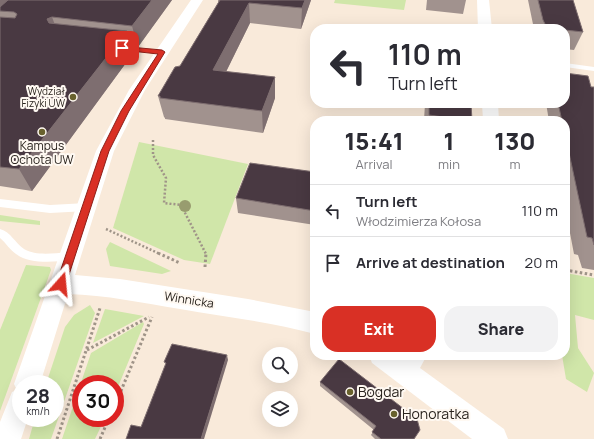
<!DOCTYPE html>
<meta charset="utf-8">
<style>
:root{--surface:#fff;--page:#f2f2f3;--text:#2b2b33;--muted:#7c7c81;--line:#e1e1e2;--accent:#d93025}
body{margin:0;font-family:Manrope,sans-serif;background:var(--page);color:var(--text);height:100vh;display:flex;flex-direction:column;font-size:15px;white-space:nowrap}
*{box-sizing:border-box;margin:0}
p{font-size:13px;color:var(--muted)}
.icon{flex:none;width:22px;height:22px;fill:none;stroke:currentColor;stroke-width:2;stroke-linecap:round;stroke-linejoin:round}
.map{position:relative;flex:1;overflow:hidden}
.sheet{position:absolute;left:310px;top:116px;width:260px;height:244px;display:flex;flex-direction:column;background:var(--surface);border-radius:16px;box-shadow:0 4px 16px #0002}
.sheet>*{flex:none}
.top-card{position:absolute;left:310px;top:24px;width:260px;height:84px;border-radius:16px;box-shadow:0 4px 16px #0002;background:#fff;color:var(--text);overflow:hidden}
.controls{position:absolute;left:262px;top:347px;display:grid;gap:8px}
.controls a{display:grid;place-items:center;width:36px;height:36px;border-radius:50%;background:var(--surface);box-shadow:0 4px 16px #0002;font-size:20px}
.speed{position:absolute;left:12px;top:375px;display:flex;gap:8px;font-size:20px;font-weight:700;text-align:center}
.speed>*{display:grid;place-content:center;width:52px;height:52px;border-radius:50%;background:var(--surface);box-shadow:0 4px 16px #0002;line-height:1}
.speed small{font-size:10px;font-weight:400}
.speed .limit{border:6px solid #d22;background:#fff;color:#111}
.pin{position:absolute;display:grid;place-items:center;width:34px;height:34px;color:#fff;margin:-17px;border-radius:8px;box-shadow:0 2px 6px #0006}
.me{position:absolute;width:44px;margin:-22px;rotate:18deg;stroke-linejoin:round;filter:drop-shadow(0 0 3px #0008)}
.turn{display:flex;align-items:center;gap:14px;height:84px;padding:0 12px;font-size:18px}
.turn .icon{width:52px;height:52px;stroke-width:2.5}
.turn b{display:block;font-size:28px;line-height:34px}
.eta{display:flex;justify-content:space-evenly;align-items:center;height:68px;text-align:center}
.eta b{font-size:24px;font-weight:800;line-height:28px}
.primary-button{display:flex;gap:8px;margin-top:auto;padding:8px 12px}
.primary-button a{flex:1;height:46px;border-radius:16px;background:var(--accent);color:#fff;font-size:16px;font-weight:800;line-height:46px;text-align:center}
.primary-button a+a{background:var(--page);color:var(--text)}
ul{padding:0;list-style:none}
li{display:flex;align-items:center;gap:12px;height:52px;padding:0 12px;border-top:1px solid var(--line)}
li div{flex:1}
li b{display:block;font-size:15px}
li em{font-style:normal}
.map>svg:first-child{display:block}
</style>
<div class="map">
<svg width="594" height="439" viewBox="0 0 594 439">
<rect width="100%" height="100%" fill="#f9eada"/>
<g fill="#d0e6a9">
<polygon points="335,0 406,0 404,10 334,3"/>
<polygon points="139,142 248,164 210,264 184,260 113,228"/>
<polygon points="0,215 40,221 40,225 0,221"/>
<polygon points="110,242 171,271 162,274 110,266 106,249"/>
<polygon points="26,265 50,267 51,270 0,411 0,330"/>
<polygon points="565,273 594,278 594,320 575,315 578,348 594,373 587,392 566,379 562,355 565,355"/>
<polygon points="90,305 95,313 51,439 29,439 35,418 55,418 55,384 46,384 65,327 74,315"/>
<polygon points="105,309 144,316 93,343"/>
<polygon points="143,322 144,324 115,394 115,384 81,384 81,418 105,418 95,439 62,439 91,353"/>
</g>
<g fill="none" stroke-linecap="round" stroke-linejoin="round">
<g stroke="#9f9488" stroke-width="2.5" stroke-dasharray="2 2" stroke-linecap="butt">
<polyline points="153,140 153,155 166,178 164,203 181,205 206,254"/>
<polyline points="106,229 160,254"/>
</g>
<g stroke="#9f9488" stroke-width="3" stroke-dasharray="2.5 2.5" stroke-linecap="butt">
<polyline points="158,253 180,263"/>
<polyline points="205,267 206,253"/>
<polyline points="565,270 594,275"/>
<polyline points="87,350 149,317"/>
<polyline points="115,405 152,317"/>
<polyline points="57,439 100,308"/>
<polyline points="100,439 109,418"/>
</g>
<g fill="#fff" fill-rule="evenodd">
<polygon points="119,46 162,50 166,52 162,54 122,50 118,48"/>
<polygon points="565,63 594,67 594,71 565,67"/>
<polygon points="0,199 50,205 87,203 90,204 92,207 90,210 87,211 50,213 0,207"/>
<path d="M0,229C11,232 15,243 24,249C37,257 57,252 71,253L75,254L76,257L75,260L71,261C53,261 31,265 16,254C10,250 6,243 0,238Z"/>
</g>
<g fill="#fff" fill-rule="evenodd">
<path d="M191,0H203L145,90L114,151L75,275L120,279L248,299L315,312V334C271,322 225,317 180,309C143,303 106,295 68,294L40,384H21V418H28L21,439H0V422L12,392L17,390L14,384L96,151L129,90Z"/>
<polygon points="477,0 489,0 492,29 478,29"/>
<polygon points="482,103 498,103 499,121 483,121"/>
<polygon points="369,355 427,355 420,368 504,429 508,439 472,439 372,363"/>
</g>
</g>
<circle fill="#989c6f" cx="185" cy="206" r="6"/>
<g fill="#a1928e">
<polygon points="0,0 172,0 138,47 132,46 134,52 32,191 0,186"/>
<polygon points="218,0 311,0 301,29 250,23 226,72 275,77 275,98 263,133 165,119 165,118 164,117 158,96 180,66 218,3"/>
<polygon points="427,0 466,0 463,14 426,10"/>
<polygon points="528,0 573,0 583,32 574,50 565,49 565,29 534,29"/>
<polygon points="591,87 594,87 594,270 582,268 578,255 574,254 565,207 565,121 549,121 546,103 565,103"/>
<polygon points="425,103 471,103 472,121 424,121"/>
<polygon points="315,172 315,225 238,213 236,198"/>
<polygon points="320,382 414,439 375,439 371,435 374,430 320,386"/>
</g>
<g fill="#7e6e70">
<polygon points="0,0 29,0 14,13 14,12 0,11"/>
<polygon points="152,0 172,0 138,47 132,26"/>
<polygon points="305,0 311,0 301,29 302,8"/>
<polygon points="249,3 250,23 216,92 213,70"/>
<polygon points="52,17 60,38 56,40 47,19"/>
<polygon points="127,31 134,52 32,191 19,169"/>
<polygon points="275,77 275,98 263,133 262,111"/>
<polygon points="227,355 228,360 204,439 201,439"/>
</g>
<g fill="#493942" stroke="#7e6e70">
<polygon points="8,0 152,0 132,26 52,17 47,19 49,23 127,31 19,169 0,167 0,17 15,18 17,14 14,12 0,11 0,7"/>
<polygon points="220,0 305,0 302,8 249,3 213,70 275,77 262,111 160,98 160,96 158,96 175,67 180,66"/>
<polygon points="538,0 573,0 583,32 565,30 565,29 547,28 543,20"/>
<polygon points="565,73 588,76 591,87 594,87 594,245 592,238 587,237 565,134 565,121 562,121 558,103 565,103"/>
<polygon points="429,103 471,103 472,121 429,115"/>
<polygon points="250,163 315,172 315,211 236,198"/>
<polygon points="172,344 227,355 201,439 126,439 131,425 141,427 166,363 164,362"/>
<polygon points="339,359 417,419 420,430 414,439 381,439 372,432 376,426 320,382"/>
</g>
<polygon fill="#d93025" stroke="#8d1f18" points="119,46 162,50 165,52 129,111 109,151 66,284 65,287 61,288 58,287 56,284 101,151 121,111 158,54 122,50 118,48"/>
<g fill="#68612d" stroke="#fff9f2" stroke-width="1.5">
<circle cx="73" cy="97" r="4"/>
<circle cx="42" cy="132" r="4"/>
<circle cx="350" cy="392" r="4"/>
<circle cx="394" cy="414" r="4"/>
</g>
<g text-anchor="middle" stroke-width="4" stroke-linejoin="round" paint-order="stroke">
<g font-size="10" fill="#29231d" stroke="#fff9f2" text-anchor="end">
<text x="65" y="95">Wydział<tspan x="65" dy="12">Fizyki UW</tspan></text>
</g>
<g font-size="12" fill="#29231d" stroke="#fff9f2">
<text x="42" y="150">Kampus<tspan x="42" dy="14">Ochota UW</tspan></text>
</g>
<g font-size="12" fill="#29231d" stroke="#fff9f2">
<text transform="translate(189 300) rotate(9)" y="4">Winnicka</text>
</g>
<g font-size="14" fill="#29231d" stroke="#fff9f2" text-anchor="start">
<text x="358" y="397">Bogdar</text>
<text x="402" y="419">Honoratka</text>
</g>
</g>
</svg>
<div class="controls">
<a><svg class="icon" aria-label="search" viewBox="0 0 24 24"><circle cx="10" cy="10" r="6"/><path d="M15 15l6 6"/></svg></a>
<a><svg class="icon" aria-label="layers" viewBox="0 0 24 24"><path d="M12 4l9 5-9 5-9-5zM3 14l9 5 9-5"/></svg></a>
</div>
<div class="speed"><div>28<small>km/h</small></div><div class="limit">30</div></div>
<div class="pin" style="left:122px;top:48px;background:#d93025"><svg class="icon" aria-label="arrive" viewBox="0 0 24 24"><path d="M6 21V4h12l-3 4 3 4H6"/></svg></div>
<svg class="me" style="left:61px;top:284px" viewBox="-20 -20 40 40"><path d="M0-17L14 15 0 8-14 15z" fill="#d93025" stroke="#fff" stroke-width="4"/></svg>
<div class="top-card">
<div class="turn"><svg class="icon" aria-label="left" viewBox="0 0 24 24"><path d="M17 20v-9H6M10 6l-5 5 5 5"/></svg><div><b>110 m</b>Turn left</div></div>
</div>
<section class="sheet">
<div class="eta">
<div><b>15:41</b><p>Arrival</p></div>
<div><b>1</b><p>min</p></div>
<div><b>130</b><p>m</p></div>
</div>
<ul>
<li><svg class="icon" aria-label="left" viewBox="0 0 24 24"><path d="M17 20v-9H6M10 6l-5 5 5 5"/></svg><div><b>Turn left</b><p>Włodzimierza Kołosa</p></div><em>110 m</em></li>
<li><svg class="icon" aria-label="arrive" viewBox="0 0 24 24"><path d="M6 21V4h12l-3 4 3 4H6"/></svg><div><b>Arrive at destination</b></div><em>20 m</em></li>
</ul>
<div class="primary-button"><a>Exit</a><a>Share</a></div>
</section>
</div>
